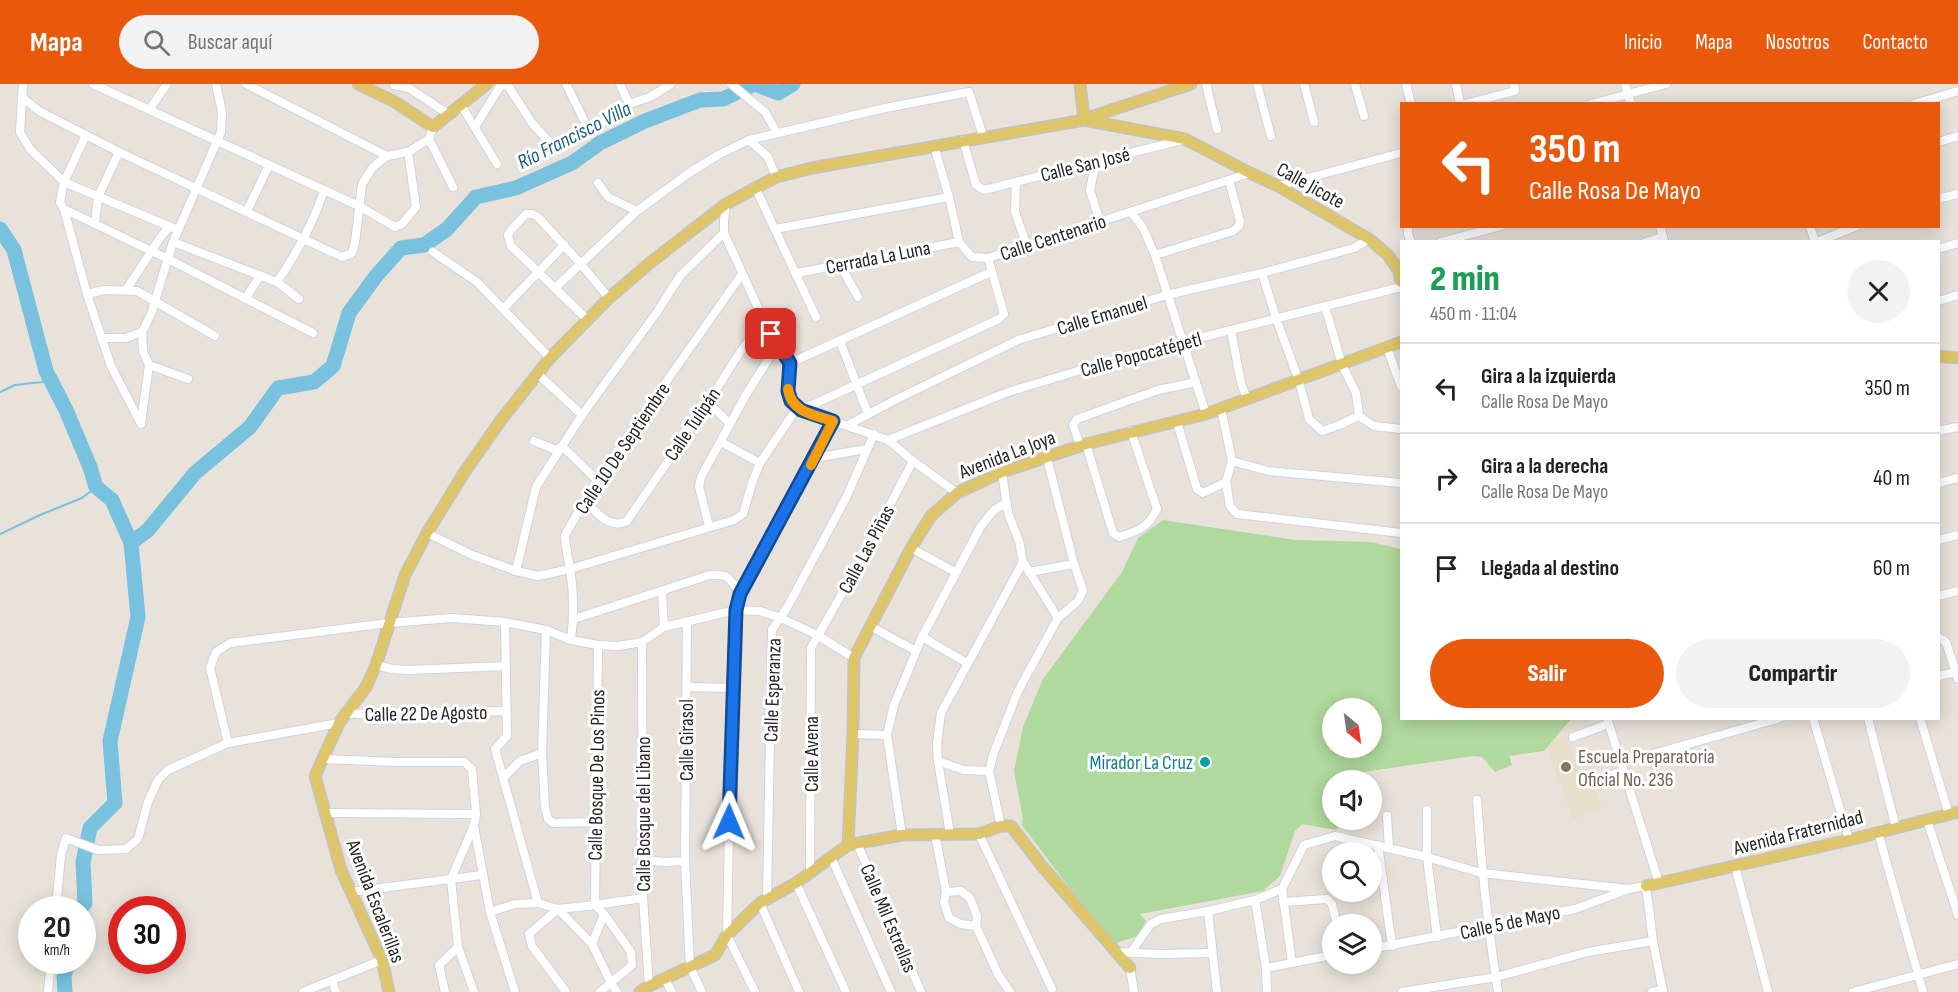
<!DOCTYPE html>
<html lang="es">
<meta charset="utf-8">
<style>
:root{--surface:#fff;--page:#f2f2f2;--text:#222;--muted:#767676;--line:#e0e0e0;--accent:#ea580c}
body{margin:0;font-family:"Sofia Sans Condensed",sans-serif;background:var(--page);color:var(--text);height:100vh;display:flex;flex-direction:column;font-size:22px;white-space:nowrap}
*{box-sizing:border-box;margin:0}
p{font-size:20px;color:var(--muted)}
.icon{flex:none;width:33px;height:33px;fill:none;stroke:currentColor;stroke-width:2;stroke-linecap:round;stroke-linejoin:round}
.map{position:relative;flex:1;overflow:hidden}
.panel{position:absolute;left:1400px;top:156px;width:540px;height:480px;display:flex;flex-direction:column;background:var(--surface);border-radius:0px;box-shadow:0 3px 15px #0003}
.panel>*{flex:none}
.hud{position:absolute;left:1400px;top:18px;width:540px;height:126px;border-radius:0px;box-shadow:0 3px 15px #0003;background:#ea580c;color:#fff;overflow:hidden}
.needle{width:39px;rotate:151deg}
.tools{position:absolute;left:1322px;top:614px;display:grid;gap:12px}
.tools a{display:grid;place-items:center;width:60px;height:60px;border-radius:50%;background:var(--surface);box-shadow:0 3px 15px #0003;font-size:30px}
.speed{position:absolute;left:18px;top:812px;display:flex;gap:12px;font-size:30px;font-weight:700;text-align:center}
.speed>*{display:grid;place-content:center;width:78px;height:78px;border-radius:50%;background:var(--surface);box-shadow:0 3px 15px #0003;line-height:1}
.speed small{font-size:15px;font-weight:400}
.speed .limit{border:9px solid #d22;background:#fff;color:#111}
.pin{position:absolute;display:grid;place-items:center;width:51px;height:51px;color:#fff;margin:-26px;border-radius:12px;box-shadow:0 3px 9px #0006}
.me{position:absolute;width:66px;margin:-33px;rotate:1deg;stroke-linejoin:round;filter:drop-shadow(0 0 4px #0008)}
.turn{display:flex;align-items:center;gap:21px;height:126px;padding:0 30px;font-size:27px}
.turn .icon{width:78px;height:78px;stroke-width:2.5}
.turn b{display:block;font-size:42px;line-height:51px}
.round{display:grid;place-items:center;flex:none;width:63px;height:63px;border-radius:32px;background:var(--page)}
.overview{display:flex;align-items:center;justify-content:space-between;height:102px;padding:0 30px}
h1{font-size:36px;font-weight:800;line-height:45px;color:#1e9e55}
.button{display:flex;gap:12px;margin-top:auto;padding:12px 30px}
.button a{flex:1;height:69px;border-radius:36px;background:var(--accent);color:#fff;font-size:24px;font-weight:800;line-height:69px;text-align:center}
.button a+a{background:var(--page);color:var(--text)}
ul{padding:0;list-style:none}
li{display:flex;align-items:center;gap:18px;height:90px;padding:0 30px;border-top:2px solid var(--line)}
li div{flex:1}
li b{display:block;font-size:22px}
li em{font-style:normal}
header{display:flex;align-items:center;gap:36px;box-sizing:border-box;height:84px;padding:0 30px;background:var(--accent);color:#fff}
header strong{font-size:28px}
nav{display:flex;gap:33px;margin-inline-start:auto;font-size:21px}
.search{width:420px;height:54px;background:var(--page);display:flex;align-items:center;gap:15px;box-sizing:border-box;padding:0 21px;border-radius:33px;color:var(--muted);font-size:22px}
.map>svg:first-child{display:block}
</style>
<header>
<strong>Mapa</strong>
<div class="search"><svg class="icon" aria-label="search" viewBox="0 0 24 24"><circle cx="10" cy="10" r="6"/><path d="M15 15l6 6"/></svg>Buscar aquí</div>
<nav><a>Inicio</a><a>Mapa</a><a>Nosotros</a><a>Contacto</a></nav>
</header>
<div class="map">
<svg width="1958" height="908" viewBox="0 0 1958 908">
<rect width="100%" height="100%" fill="#e8e2da"/>
<polygon fill="#e8dfcb" points="1567,652 1585,705 1594,702 1602,724 1573,735 1547,664 1552,657"/>
<path fill="#b0d99d" fill-rule="evenodd" d="M1163,436L1295,456L1371,458L1401,465V634L1571,635L1544,667L1509,672L1512,681L1495,688L1482,673L1473,672L1363,688L1348,696H1332V735H1346L1336,746L1302,740L1295,747L1280,792L1263,807L1140,830L1146,837L1138,852L1112,860L1022,741L1023,735L1014,687L1023,643L1043,595L1122,488L1138,454ZM1332,624H1371V663H1332Z"/>
<g fill="none" stroke-linecap="round" stroke-linejoin="round">
<g stroke="#78c2df" stroke-width="2">
<polyline points="0,308 15,301 51,297"/>
<polyline points="0,450 40,431 82,414 96,403"/>
</g>
<g stroke="#78c2df" stroke-width="15">
<polyline points="0,145 14,166 46,287 66,326 90,383 96,403 112,416 131,459 138,533 110,657 115,719 90,744 83,778 85,819 80,825"/>
<polyline points="131,459 148,446 195,389 250,343 278,304 314,298 333,282 349,229 376,192 401,164 424,161 447,145 476,113 516,104 572,79 600,59 645,37 700,16 723,15 755,0 778,9 793,0"/>
<polyline points="65,908 64,892 69,876"/>
</g>
<defs>
<g id="minor">
<polyline points="23,0 20,48 30,65 64,98 60,118 64,125 87,210 111,282 141,340"/>
<polyline points="93,0 359,122 395,143 402,140 416,123 408,68"/>
<polyline points="246,0 387,72"/>
<polyline points="500,0 508,2 532,39 552,61 558,62 588,44 611,35 629,20 650,13 671,0"/>
<polyline points="566,0 588,44"/>
<polyline points="620,0 629,20"/>
<polyline points="731,0 765,28 777,49"/>
<polyline points="1206,0 1217,45"/>
<polyline points="1257,0 1271,52"/>
<polyline points="1304,0 1314,38"/>
<polyline points="1355,0 1364,32"/>
<polyline points="1406,0 1411,20"/>
<polyline points="1456,0 1460,20"/>
<polyline points="1625,0 1631,20"/>
<polyline points="394,1 409,4 448,30"/>
<polyline points="22,13 39,27 119,68 342,173 352,169 355,159 362,100 373,83 387,72 408,68 429,55 433,43"/>
<polyline points="1465,20 1515,7 1514,0"/>
<polyline points="1591,20 1666,0"/>
<polyline points="1914,20 1958,7"/>
<polyline points="461,21 497,80"/>
<polyline points="149,26 167,0"/>
<polyline points="475,43 501,1"/>
<polyline points="86,51 64,98 178,146"/>
<polyline points="429,55 453,103"/>
<polyline points="749,56 768,73 776,93"/>
<polyline points="963,56 976,101 984,106 1182,56"/>
<polyline points="1938,58 1958,52"/>
<polyline points="934,62 949,113 959,158 972,173 988,174"/>
<polyline points="1096,77 1090,106 1100,138"/>
<polyline points="1016,98 1015,128 1027,162"/>
<polyline points="598,99 608,113 637,127"/>
<polyline points="1278,102 1401,69"/>
<polyline points="755,103 816,233"/>
<polyline points="1938,115 1958,110"/>
<polyline points="726,120 724,136 724,149 765,239 790,279 788,307 791,317 801,326 888,356 913,377 957,409"/>
<polyline points="64,125 168,175 313,249"/>
<polyline points="247,127 269,81"/>
<polyline points="1131,128 1143,144 1155,171 1206,330"/>
<polyline points="95,140 98,113 119,68"/>
<polyline points="1408,142 1408,150 1411,158"/>
<polyline points="1660,142 1664,157"/>
<polyline points="1810,142 1815,158"/>
<polyline points="775,145 949,113"/>
<polyline points="173,158 277,198 299,215"/>
<polyline points="1441,158 1501,142"/>
<polyline points="1646,158 1663,153"/>
<polyline points="1817,158 1857,142"/>
<polyline points="1938,165 1958,159"/>
<polyline points="433,168 477,198 550,274"/>
<polyline points="1155,171 1233,147 1239,142 1240,137 1229,96"/>
<polyline points="840,181 858,213"/>
<polyline points="797,189 959,158"/>
<polyline points="1262,189 1276,234 1299,297 1309,335 1322,347 1337,342 1359,332"/>
<path d="M277,198C297,169 313,139 324,107"/>
<polyline points="555,204 637,127 689,89 718,71 749,56 885,24 969,8 983,52"/>
<polyline points="126,206 160,154 169,143"/>
<polyline points="87,210 104,206 137,207 215,252"/>
<polyline points="245,215 260,192"/>
<polyline points="1938,217 1958,211"/>
<polyline points="1325,222 1342,281 1356,309 1359,332"/>
<polyline points="503,225 564,161"/>
<polyline points="588,236 511,162 508,151 511,146 526,130 532,130 538,133 580,179 609,214"/>
<polyline points="1231,246 1241,299 1247,315"/>
<polyline points="101,254 126,254 142,248"/>
<polyline points="840,257 868,330"/>
<polyline points="1387,264 1401,302"/>
<polyline points="790,279 991,188"/>
<polyline points="149,281 188,295"/>
<polyline points="538,290 582,331"/>
<polyline points="708,318 730,340"/>
<polyline points="1221,324 1232,377 1226,398 1230,422 1237,430 1401,449"/>
<polyline points="801,326 999,235 1004,230 988,174 1250,89"/>
<polyline points="1359,332 1374,342 1401,345"/>
<polyline points="1177,338 1197,405 1203,409 1226,398"/>
<polyline points="141,339 149,281 143,267 142,248 151,230 173,158 221,48 222,28 216,0"/>
<polyline points="848,341 897,315 1018,256 1167,211 1262,189 1354,164 1369,155"/>
<polyline points="1938,347 1958,343"/>
<polyline points="888,356 1008,308 1124,273 1401,203"/>
<polyline points="534,357 556,366 562,362 597,396"/>
<polyline points="721,358 760,379"/>
<path d="M1086,360L1113,449L1119,453C1138,447 1148,444 1157,425L1131,347"/>
<polyline points="1080,361 1073,341 1077,335 1158,306 1196,298"/>
<polyline points="815,374 866,365"/>
<polyline points="1232,377 1268,387 1401,399"/>
<polyline points="1938,399 1958,394"/>
<path d="M585,416C595,428 610,446 627,437C654,397 682,358 708,318C726,292 741,261 765,239"/>
<polyline points="709,442 699,403 701,393 747,309 778,260"/>
<polyline points="427,449 472,471 516,487 538,492 570,485 734,436 743,430 752,399 760,379 797,324"/>
<polyline points="1938,456 1958,451"/>
<polyline points="911,464 955,488"/>
<polyline points="1023,478 1058,534"/>
<polyline points="516,487 536,403 582,331 657,228 680,192 724,149"/>
<polyline points="1029,488 1074,480"/>
<polyline points="662,508 664,543"/>
<polyline points="1938,512 1958,507"/>
<path d="M574,535L710,491C729,489 730,495 740,510"/>
<polyline points="687,537 685,777 690,883 702,908"/>
<polyline points="505,538 507,652 495,665 538,819 558,825 595,821 598,561"/>
<polyline points="870,542 916,567"/>
<polyline points="546,546 542,669 545,723 548,735 553,739 596,738"/>
<polyline points="922,553 967,579"/>
<polyline points="1938,553 1946,558 1958,595"/>
<path d="M571,556C574,533 574,508 570,484C568,473 565,462 565,451L597,396L742,190"/>
<polyline points="642,558 643,814 649,902"/>
<polyline points="376,581 392,585 408,586 506,582"/>
<polyline points="1938,592 1956,588"/>
<polyline points="687,603 733,604"/>
<polyline points="346,630 506,627"/>
<polyline points="1607,634 1659,799"/>
<polyline points="1813,634 1849,756"/>
<polyline points="1868,634 1896,744"/>
<polyline points="1920,634 1949,731"/>
<polyline points="853,650 887,651"/>
<polyline points="1573,653 1608,640"/>
<polyline points="228,659 210,584 216,568 230,559 388,539 452,534 505,538 546,546 571,556 598,561 618,562 642,558 664,543 736,526 760,527 781,534 817,551 854,574"/>
<polyline points="323,675 397,678 464,678 472,685 476,730 474,741 451,795 350,808"/>
<polyline points="938,677 963,686 989,687"/>
<polyline points="1621,679 1780,634"/>
<polyline points="504,693 520,677 542,669"/>
<polyline points="1587,699 1623,687"/>
<path d="M1477,716C1481,781 1488,844 1498,908"/>
<polyline points="1427,726 1427,773 1437,853"/>
<polyline points="325,729 476,730"/>
<polyline points="1387,732 1389,764"/>
<polyline points="1927,736 1958,831"/>
<polyline points="474,742 490,828 515,820 538,819"/>
<polyline points="1001,742 989,687 993,671 1018,607 1058,534 1078,517 1083,506 1074,480 1047,374"/>
<polyline points="1878,748 1923,908"/>
<polyline points="935,750 946,808 961,807 970,814 977,832 976,842 998,890 1010,908"/>
<polyline points="950,750 938,677 937,660 941,629 1023,478 1019,457 1008,429 1002,388"/>
<polyline points="979,750 1052,905"/>
<polyline points="902,751 887,651 894,621 922,553 981,442 994,426 1006,419"/>
<polyline points="857,759 921,908"/>
<polyline points="1378,761 1392,862"/>
<polyline points="831,773 891,908"/>
<polyline points="643,776 665,778 685,777"/>
<polyline points="1735,782 1768,908"/>
<polyline points="810,790 811,564 861,476 913,377"/>
<polyline points="796,799 846,908"/>
<polyline points="1282,805 1292,879"/>
<polyline points="946,808 944,818 949,834 961,840 976,842"/>
<polyline points="767,815 772,546 788,522 846,414 874,350"/>
<polyline points="1255,816 1266,884 1267,908"/>
<polyline points="1283,818 1327,815 1332,820 1337,840"/>
<polyline points="760,819 799,908"/>
<polyline points="56,825 61,771 66,754 98,766 126,765 138,755 148,718 158,696 168,686 228,659 339,639"/>
<polyline points="1208,827 1217,908"/>
<polyline points="490,828 515,908"/>
<polyline points="604,830 592,860 611,899 617,908"/>
<polyline points="1371,865 1575,825 1629,805 1646,802 1653,857 1663,908"/>
<polyline points="1115,868 1160,870 1212,869"/>
<polyline points="1131,868 1151,840 1161,835 1208,827 1255,816 1282,805 1304,761 1335,752 1427,773 1481,789 1629,805"/>
<polyline points="1130,884 1134,908"/>
<polyline points="1266,884 1332,871"/>
<polyline points="664,894 672,908"/>
<polyline points="332,897 336,908"/>
<polyline points="48,908 51,876"/>
<polyline points="303,908 382,876"/>
<polyline points="445,908 439,881 458,863"/>
<polyline points="474,908 458,863 451,795 482,791"/>
<polyline points="566,908 532,862 529,850 558,825 592,860"/>
<polyline points="600,908 632,881 631,868 604,830 595,821 643,814"/>
<polyline points="755,908 727,851 730,692 736,526 740,510 833,337"/>
<polyline points="1402,908 1496,893 1588,868 1653,857"/>
<polyline points="1652,908 1663,906"/>
<polyline points="1853,908 1958,880"/>
</g>
<g id="major">
<polyline points="358,0 395,18 433,43 487,0"/>
<polyline points="1080,0 1084,36"/>
<polyline points="1084,35 1191,0"/>
<polyline points="1938,272 1958,274"/>
<polyline points="848,761 853,650 854,574 911,464 931,432 957,409 1002,388 1086,360 1206,330 1401,258"/>
<polyline points="1646,802 1849,756 1958,728"/>
<polyline points="389,908 382,876 341,786 315,692 339,639 366,603 376,581 405,491 427,449 464,389 501,336 550,274 609,214 651,178 726,120 776,93 812,84 1084,36 1185,55 1250,89 1278,102 1369,155 1388,171 1399,187 1401,198"/>
<polyline points="640,908 649,902 715,871 727,851 760,819 796,799 848,761 902,751 979,750 1001,742 1011,742 1042,782 1130,884"/>
</g>
</defs>
<use href="#minor" stroke="#d0d2df" stroke-width="10"/>
<use href="#major" stroke="#c3c3c3" stroke-width="13"/>
<use href="#minor" stroke="#fff" stroke-width="8"/>
<use href="#major" stroke="#dfc569" stroke-width="10"/>
</g>
<g fill="none" stroke-linecap="round" stroke-linejoin="round">
<defs>
<polyline id="route" points="729,738 736,526 740,510 833,337 801,326 791,317 788,307 790,279 771,250"/>
</defs>
<use href="#route" stroke="#114b97" stroke-width="15"/>
<use href="#route" stroke="#1a73e8" stroke-width="10"/>
<path stroke="#f59e0b" stroke-width="10" d="M788,305C791,328 814,331 833,337L811,381"/>
</g>
<circle fill="#0f9aa8" stroke="#fff" stroke-width="2" cx="1205" cy="678" r="6"/>
<circle fill="#8d6e63" stroke="#fff" stroke-width="2" cx="1566" cy="683" r="6"/>
<g text-anchor="middle" stroke-width="6" stroke-linejoin="round" paint-order="stroke">
<g font-size="20" fill="#272727" stroke="#fff">
<text transform="translate(1085 80) rotate(-14)" y="7">Calle San José</text>
<text transform="translate(1311 101) rotate(29)" y="7">Calle Jicote</text>
<text transform="translate(1053 153) rotate(-18)" y="7">Calle Centenario</text>
<text transform="translate(878 173) rotate(-11)" y="7">Cerrada La Luna</text>
<text transform="translate(1102 231) rotate(-17)" y="7">Calle Emanuel</text>
<text transform="translate(1141 270) rotate(-15)" y="7">Calle Popocatépetl</text>
<text transform="translate(692 340) rotate(-56)" y="7">Calle Tulipán</text>
<text transform="translate(622 364) rotate(-56)" y="7">Calle 10 De Septiembre</text>
<text transform="translate(1007 370) rotate(-21)" y="7">Avenida La Joya</text>
<text transform="translate(866 465) rotate(-62)" y="7">Calle Las Piñas</text>
<text transform="translate(772 606) rotate(-88)" y="7">Calle Esperanza</text>
<text transform="translate(426 629) rotate(-1)" y="7">Calle 22 De Agosto</text>
<text transform="translate(686 656) rotate(-90)" y="7">Calle Girasol</text>
<text transform="translate(811 670) rotate(-90)" y="7">Calle Avena</text>
<text transform="translate(596 691) rotate(-89)" y="7">Calle Bosque De Los Pinos</text>
<text transform="translate(643 730) rotate(-90)" y="7">Calle Bosque del Libano</text>
<text transform="translate(1798 748) rotate(-14)" y="7">Avenida Fraternidad</text>
<text transform="translate(376 817) rotate(69)" y="7">Avenida Escalerillas</text>
<text transform="translate(889 834) rotate(67)" y="7">Calle Mil Estrellas</text>
<text transform="translate(1510 838) rotate(-12)" y="7">Calle 5 de Mayo</text>
</g>
<g font-size="20" fill="#785e54" stroke="#fff" text-anchor="start">
<text x="1578" y="679">Escuela Preparatoria<tspan x="1578" dy="23">Oficial No. 236</tspan></text>
</g>
<g font-size="20" fill="#0d838f" stroke="#fff" text-anchor="end">
<text x="1193" y="685">Mirador La Cruz</text>
</g>
<g font-size="21" font-style="italic" fill="#1c6086" stroke="#fff">
<text transform="translate(574 51) rotate(-27)" y="7">Río Francisco Villa</text>
</g>
</g>
</svg>
<div class="tools">
<a><svg class="needle" viewBox="-14 -14 28 28"><path d="M0-13l5 13h-10z" fill="#e53935"/><path d="M0 13l5-13h-10z" fill="#767676"/></svg></a>
<a><svg class="icon" aria-label="sound" viewBox="0 0 24 24"><path d="M4 9h4l5-4v14l-5-4H4zM17 9q2 3 0 6"/></svg></a>
<a><svg class="icon" aria-label="search" viewBox="0 0 24 24"><circle cx="10" cy="10" r="6"/><path d="M15 15l6 6"/></svg></a>
<a><svg class="icon" aria-label="layers" viewBox="0 0 24 24"><path d="M12 4l9 5-9 5-9-5zM3 14l9 5 9-5"/></svg></a>
</div>
<div class="speed"><div>20<small>km/h</small></div><div class="limit">30</div></div>
<div class="pin" style="left:771px;top:250px;background:#d93025"><svg class="icon" aria-label="arrive" viewBox="0 0 24 24"><path d="M6 21V4h12l-3 4 3 4H6"/></svg></div>
<svg class="me" style="left:729px;top:738px" viewBox="-20 -20 40 40"><path d="M0-17L14 15 0 8-14 15z" fill="#1a73e8" stroke="#fff" stroke-width="4"/></svg>
<div class="hud">
<div class="turn"><svg class="icon" aria-label="left" viewBox="0 0 24 24"><path d="M17 20v-9H6M10 6l-5 5 5 5"/></svg><div><b>350 m</b>Calle Rosa De Mayo</div></div>
</div>
<section class="panel">
<div class="overview"><div><h1>2 min</h1><p>450 m · 11:04</p></div><a class="round"><svg class="icon" aria-label="close" viewBox="0 0 24 24"><path d="M6 6l12 12M18 6L6 18"/></svg></a></div>
<ul>
<li><svg class="icon" aria-label="left" viewBox="0 0 24 24"><path d="M17 20v-9H6M10 6l-5 5 5 5"/></svg><div><b>Gira a la izquierda</b><p>Calle Rosa De Mayo</p></div><em>350 m</em></li>
<li><svg class="icon" aria-label="right" viewBox="0 0 24 24"><path d="M7 20v-9h11M14 6l5 5-5 5"/></svg><div><b>Gira a la derecha</b><p>Calle Rosa De Mayo</p></div><em>40 m</em></li>
<li><svg class="icon" aria-label="arrive" viewBox="0 0 24 24"><path d="M6 21V4h12l-3 4 3 4H6"/></svg><div><b>Llegada al destino</b></div><em>60 m</em></li>
</ul>
<div class="button"><a>Salir</a><a>Compartir</a></div>
</section>
</div>
